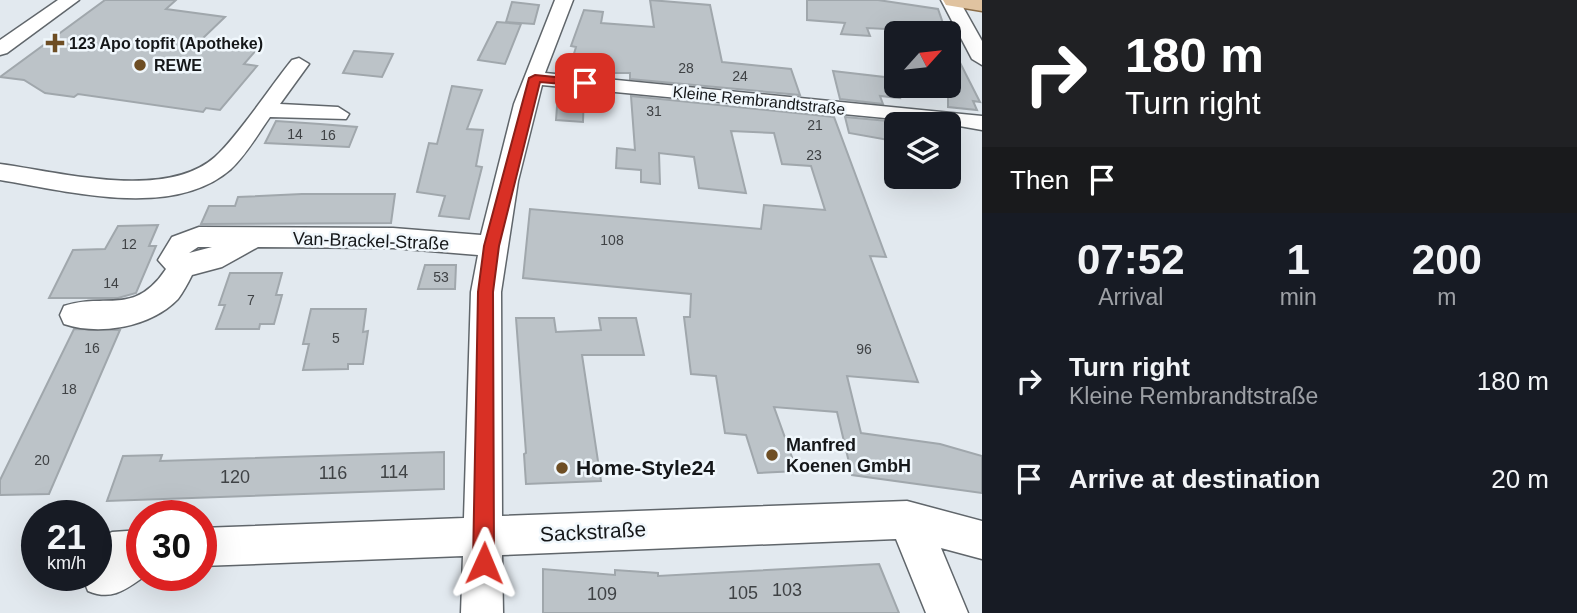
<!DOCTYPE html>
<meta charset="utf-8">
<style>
:root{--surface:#171b24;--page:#20242c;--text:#f1f3f6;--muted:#9ea1a6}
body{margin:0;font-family:Helvetica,sans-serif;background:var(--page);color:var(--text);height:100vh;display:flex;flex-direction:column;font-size:26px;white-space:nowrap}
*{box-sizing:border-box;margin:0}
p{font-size:23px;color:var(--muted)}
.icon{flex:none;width:38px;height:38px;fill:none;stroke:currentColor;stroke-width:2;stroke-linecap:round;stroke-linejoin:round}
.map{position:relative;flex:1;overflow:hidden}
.side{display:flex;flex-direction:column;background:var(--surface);width:595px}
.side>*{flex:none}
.top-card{background:#202124;color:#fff;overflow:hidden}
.needle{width:46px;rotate:63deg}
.controls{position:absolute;left:884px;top:21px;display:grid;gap:14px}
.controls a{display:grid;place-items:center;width:77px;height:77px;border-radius:10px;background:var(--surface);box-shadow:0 7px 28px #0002;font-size:35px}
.speed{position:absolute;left:21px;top:500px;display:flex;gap:14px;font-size:35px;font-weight:700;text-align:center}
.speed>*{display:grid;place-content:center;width:91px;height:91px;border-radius:50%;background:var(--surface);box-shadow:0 7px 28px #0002;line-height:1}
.speed small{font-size:18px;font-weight:400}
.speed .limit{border:10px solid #d22;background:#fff;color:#111}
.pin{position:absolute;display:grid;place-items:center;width:60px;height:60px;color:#fff;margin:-30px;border-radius:14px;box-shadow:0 4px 10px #0006}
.me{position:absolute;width:77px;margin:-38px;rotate:1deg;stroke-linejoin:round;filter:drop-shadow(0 0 5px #0008)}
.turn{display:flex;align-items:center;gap:24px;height:147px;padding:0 28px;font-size:32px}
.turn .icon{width:91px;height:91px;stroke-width:2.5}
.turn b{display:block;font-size:49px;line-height:60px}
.then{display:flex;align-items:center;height:66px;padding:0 28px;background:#0003;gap:14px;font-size:26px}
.eta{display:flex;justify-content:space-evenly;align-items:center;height:119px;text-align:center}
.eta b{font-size:42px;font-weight:600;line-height:49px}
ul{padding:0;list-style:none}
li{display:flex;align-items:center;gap:21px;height:98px;padding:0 28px}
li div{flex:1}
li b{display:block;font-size:26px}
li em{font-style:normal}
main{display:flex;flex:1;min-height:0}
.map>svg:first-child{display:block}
</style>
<main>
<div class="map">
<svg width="982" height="613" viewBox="0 0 982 613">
<rect width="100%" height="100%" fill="#e2e9ef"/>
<g fill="#bcc3c8" stroke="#a0a7ac" stroke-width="2">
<polygon points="105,0 176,0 166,9 225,17 201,40 258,48 244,64 257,66 220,110 206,108 203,112 78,94 74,97 45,93 24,80 0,77"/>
<polygon points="650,0 710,5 722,62 791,69 800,95 630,79 630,73 568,73 576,47 571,46 584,10 603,12 601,23 654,27"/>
<polygon points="807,0 878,0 938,9 946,32 867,28 870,36 841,34 845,23 807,20"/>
<polygon points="512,2 539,5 534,24 506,22"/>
<polygon points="497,22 521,24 505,64 478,60"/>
<polygon points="948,39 980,102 973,101 977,110 948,107"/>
<polygon points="354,51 393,54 382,77 343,73"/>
<polygon points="833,71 893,78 900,98 880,96 883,104 840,99"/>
<polygon points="452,86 482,90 467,129 483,130 476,166 482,167 469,219 439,216 445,196 417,192 429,143 437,144"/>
<polygon points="563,90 584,92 583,122 556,120 558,93"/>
<polygon points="631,96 834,117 886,257 870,256 918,382 847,376 861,433 940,444 982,456 982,493 852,475 837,412 774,407 797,471 758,473 746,435 725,433 716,376 691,374 684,317 690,317 691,294 523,278 530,209 761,229 764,205 825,210 811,166 782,164 774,133 731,131 746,193 699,188 694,157 659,153 660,184 641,182 641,170 616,168 617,148 635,150"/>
<polygon points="845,117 888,121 894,141 849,133"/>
<polygon points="276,121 320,124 357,127 349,147 265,143"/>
<polygon points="302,194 395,194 391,223 201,224 209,206 235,206 238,197"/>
<polygon points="158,225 149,246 156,246 136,293 118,298 49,298 73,250 105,249 118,226"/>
<polygon points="425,265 456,265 455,289 418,289"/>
<polygon points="230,273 282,273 276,295 282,295 274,324 260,324 259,329 216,329 225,305 219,305"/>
<polygon points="311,309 366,309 363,332 368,331 363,364 348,364 348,369 303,370 309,344 303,344"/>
<polygon points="516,318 554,318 556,332 601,330 599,318 636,318 644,355 582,355 601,481 526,484 524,454 526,453"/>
<polygon points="74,329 120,330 49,494 0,495 0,480"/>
<polygon points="444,452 444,489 107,501 123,456 162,455 160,461"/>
<polygon points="879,564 899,613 543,613 543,569 615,575 615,570 658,573 658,576"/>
</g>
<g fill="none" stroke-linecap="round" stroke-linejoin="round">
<defs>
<g id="minor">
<polygon points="58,0 79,0 7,53 0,55 0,40"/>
<path d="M555,0H573L545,73L982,116V130L948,124L542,85L518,181L501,292L502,516L907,501L982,521V559L941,548L968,613H926L896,539L502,555L503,613H461L463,556L201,566V528L464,518L471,292L478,255L393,248L258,247L222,267L192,275C188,283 183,292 178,299C151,327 100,336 64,324L60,315L64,306C106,292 134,317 166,269L158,260L172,237L199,227L393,228L481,235L514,104ZM198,247H212L189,253Z"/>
<polygon points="941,0 959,0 982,41 982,65 972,59"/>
<path d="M299,58L309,64L280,104L338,107L349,114L346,119L270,117C258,134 246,155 231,169C173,220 68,191 0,180V164C60,172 165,201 215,157C239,135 270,87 292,60Z"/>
<path d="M142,530V576H145C125,590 112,601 88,591L82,576H96V540L112,532Z"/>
</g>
<polygon id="major" points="943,0 982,0 982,11 946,5"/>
</defs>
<use href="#minor" stroke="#60666b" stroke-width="3"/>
<use href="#major" stroke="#8b6d48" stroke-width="3"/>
<use href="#minor" fill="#fff" fill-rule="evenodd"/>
<use href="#major" fill="#e0c3a0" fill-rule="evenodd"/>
</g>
<polygon fill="#d93025" stroke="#8d1f18" stroke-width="2" points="535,75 585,80 591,83 585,86 540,82 499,246 493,292 494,563 491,570 484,574 476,570 473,563 478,292 484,246 529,78"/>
<g fill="#6e4e24" stroke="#f0f7fc" stroke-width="2.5">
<path d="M51.5 32.5h7v7h7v7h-7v7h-7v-7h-7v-7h7z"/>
<circle cx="140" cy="65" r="7"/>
<circle cx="772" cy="455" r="7"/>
<circle cx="562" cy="468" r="7"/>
</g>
<g text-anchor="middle" stroke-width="5" stroke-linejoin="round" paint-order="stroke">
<g font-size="14" fill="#3f4245">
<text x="686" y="73">28</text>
<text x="740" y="81">24</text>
<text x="654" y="116">31</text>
<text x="815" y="130">21</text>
<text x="295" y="139">14</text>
<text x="328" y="140">16</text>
<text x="814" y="160">23</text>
<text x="612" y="245">108</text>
<text x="129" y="249">12</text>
<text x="441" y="282">53</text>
<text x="111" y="288">14</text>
<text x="251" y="305">7</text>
<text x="336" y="343">5</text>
<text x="92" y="353">16</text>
<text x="864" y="354">96</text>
<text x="69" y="394">18</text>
<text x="42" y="465">20</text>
</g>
<g font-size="16" font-weight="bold" fill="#151719" stroke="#f0f7fc" text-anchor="start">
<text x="69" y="49">123 Apo topfit (Apotheke)</text>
<text x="154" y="71">REWE</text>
</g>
<g font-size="16" fill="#151719" stroke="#f0f7fc">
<text transform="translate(759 100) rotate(6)" y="6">Kleine Rembrandtstraße</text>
</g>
<g font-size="18" fill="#151719" stroke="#f0f7fc">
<text transform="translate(371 241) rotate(2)" y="6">Van-Brackel-Straße</text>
</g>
<g font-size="18" font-weight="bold" fill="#151719" stroke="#f0f7fc" text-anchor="start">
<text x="786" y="451">Manfred<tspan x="786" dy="21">Koenen GmbH</tspan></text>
</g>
<g font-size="18" fill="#3f4245">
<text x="394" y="478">114</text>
<text x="333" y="479">116</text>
<text x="235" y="483">120</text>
<text x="787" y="596">103</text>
<text x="743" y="599">105</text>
<text x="602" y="600">109</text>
</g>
<g font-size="21" font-weight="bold" fill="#151719" stroke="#f0f7fc" text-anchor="start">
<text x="576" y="475">Home-Style24</text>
</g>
<g font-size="21" fill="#151719" stroke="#f0f7fc">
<text transform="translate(593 532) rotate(-3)" y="7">Sackstraße</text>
</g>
</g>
</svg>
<div class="controls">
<a><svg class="needle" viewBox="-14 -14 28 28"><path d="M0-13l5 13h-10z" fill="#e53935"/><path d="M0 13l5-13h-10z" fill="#9ea1a6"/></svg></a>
<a><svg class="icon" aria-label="layers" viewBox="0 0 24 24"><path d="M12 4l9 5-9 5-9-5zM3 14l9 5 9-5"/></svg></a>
</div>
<div class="speed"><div>21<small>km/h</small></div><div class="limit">30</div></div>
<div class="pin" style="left:585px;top:83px;background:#d93025"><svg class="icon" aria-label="arrive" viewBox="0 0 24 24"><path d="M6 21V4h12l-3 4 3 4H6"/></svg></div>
<svg class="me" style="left:484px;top:563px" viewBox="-20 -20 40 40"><path d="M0-17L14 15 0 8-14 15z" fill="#d93025" stroke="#fff" stroke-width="4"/></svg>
</div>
<section class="side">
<div class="top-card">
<div class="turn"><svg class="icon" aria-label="right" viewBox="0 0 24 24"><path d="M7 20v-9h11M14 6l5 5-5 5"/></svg><div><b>180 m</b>Turn right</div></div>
<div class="then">Then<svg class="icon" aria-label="arrive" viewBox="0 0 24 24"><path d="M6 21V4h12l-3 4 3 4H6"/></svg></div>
</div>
<div class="eta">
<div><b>07:52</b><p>Arrival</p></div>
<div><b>1</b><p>min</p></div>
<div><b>200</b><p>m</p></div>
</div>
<ul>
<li><svg class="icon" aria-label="right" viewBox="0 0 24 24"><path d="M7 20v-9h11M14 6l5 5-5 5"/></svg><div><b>Turn right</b><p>Kleine Rembrandtstraße</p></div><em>180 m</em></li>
<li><svg class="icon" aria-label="arrive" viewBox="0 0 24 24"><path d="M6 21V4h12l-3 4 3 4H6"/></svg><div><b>Arrive at destination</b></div><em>20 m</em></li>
</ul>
</section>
</main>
